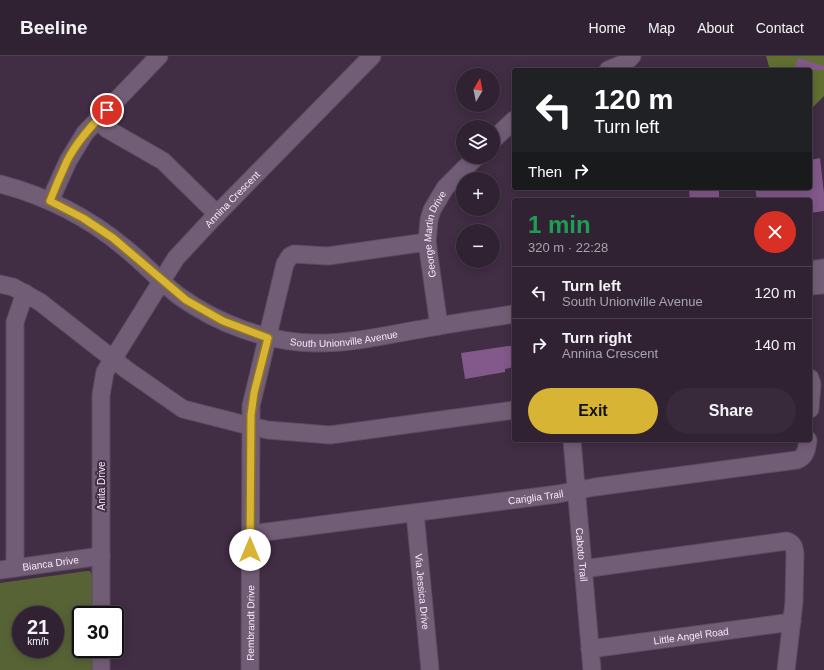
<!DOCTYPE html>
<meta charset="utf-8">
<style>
:root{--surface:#312233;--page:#392a3b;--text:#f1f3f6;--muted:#a8a4ac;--line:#4c3f4e;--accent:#d8b434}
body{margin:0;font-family:Arial,sans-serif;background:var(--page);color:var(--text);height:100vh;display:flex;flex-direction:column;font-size:15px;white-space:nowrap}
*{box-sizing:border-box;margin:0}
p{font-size:13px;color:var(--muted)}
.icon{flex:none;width:22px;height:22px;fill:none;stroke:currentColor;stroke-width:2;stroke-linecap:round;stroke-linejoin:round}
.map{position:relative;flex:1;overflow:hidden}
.drawer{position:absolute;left:512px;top:142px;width:300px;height:244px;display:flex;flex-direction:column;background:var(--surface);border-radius:4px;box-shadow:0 2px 10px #0003,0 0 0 1px var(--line)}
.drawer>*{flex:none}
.banner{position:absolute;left:512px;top:12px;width:300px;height:122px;border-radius:4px;box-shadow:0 2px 10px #0003,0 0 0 1px var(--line);background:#202124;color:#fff;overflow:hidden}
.needle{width:26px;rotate:10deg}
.fabs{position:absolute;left:456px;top:12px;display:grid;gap:8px}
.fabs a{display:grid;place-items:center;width:44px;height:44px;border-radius:50%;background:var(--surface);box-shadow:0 2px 10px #0003,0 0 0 1px var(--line);font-size:20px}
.speed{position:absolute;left:12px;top:550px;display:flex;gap:8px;font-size:20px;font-weight:700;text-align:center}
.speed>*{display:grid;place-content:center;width:52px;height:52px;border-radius:50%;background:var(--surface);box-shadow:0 2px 10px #0003,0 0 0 1px var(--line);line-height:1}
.speed small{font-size:10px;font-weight:400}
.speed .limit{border:2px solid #111;border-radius:6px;background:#fff;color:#111}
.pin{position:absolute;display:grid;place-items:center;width:34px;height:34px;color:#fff;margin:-17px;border:2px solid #fff;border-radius:50%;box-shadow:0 1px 4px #0007}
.me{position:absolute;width:44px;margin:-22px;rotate:0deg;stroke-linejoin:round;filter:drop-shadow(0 0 3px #0008)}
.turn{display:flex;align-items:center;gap:14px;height:84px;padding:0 16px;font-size:18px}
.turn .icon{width:52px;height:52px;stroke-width:2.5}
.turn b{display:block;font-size:28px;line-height:34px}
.then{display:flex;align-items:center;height:38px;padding:0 16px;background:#0003;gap:8px;font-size:15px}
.round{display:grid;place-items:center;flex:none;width:42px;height:42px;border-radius:21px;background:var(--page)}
.headline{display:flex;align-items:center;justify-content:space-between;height:68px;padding:0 16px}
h1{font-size:24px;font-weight:800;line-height:30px;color:#1e9e55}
.primary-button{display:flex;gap:8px;margin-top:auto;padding:8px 16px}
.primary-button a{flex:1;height:46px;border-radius:24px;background:var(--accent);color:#111;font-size:16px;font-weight:800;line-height:46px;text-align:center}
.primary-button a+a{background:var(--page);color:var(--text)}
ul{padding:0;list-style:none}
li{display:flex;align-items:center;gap:12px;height:52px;padding:0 16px;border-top:1px solid var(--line)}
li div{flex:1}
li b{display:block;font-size:15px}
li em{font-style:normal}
header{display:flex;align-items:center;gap:24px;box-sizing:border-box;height:56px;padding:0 20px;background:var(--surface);border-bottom:1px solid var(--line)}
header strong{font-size:19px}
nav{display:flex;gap:22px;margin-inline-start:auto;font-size:14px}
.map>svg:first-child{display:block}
</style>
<header>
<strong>Beeline</strong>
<nav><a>Home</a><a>Map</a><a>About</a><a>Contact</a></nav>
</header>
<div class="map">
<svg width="824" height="614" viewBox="0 0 824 614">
<rect width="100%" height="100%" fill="#412d44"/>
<path fill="#586335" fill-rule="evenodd" d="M87,515H90L94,522V559H81V593H94V614H0V527ZM21,559H55V593H21Z"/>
<polygon fill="#616f30" points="766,0 824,0 824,40 810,54 810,14 770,14"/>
<g fill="#82598a">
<polygon points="798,2 824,10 824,14 794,14"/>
<polygon points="820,102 824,137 824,155 810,157 810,144 757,144 755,132 810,132 810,104"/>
<polygon points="689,135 719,135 719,144 690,144"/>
<polygon points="508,290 514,290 514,311 505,313 505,316 465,323 461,297"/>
</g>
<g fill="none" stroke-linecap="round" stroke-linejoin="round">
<defs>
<g id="minor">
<polyline points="608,14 625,7 632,0"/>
<polyline points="97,64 107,73 163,105 217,158"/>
<polyline points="493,84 514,64"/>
<path id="s1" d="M0,128C46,140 89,162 125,192C144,207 160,226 179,240C218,268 267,286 314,287C350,288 386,279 422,273C452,267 483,263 514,258"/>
<polyline points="50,145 68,105 85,77 159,0"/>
<polyline points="810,214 824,212"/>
<polyline points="0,228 13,231 40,246 127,314 183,353 250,370 268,374 330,379 514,354"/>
<polyline points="810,230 824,229"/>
<path id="s2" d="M439,270L427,186L429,164L432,154L445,132L476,101"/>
<polyline points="810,322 812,328 810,353"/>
<path id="s3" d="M572,384L592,614"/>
<path id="s4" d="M415,457L430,614"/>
<path id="s5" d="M250,478L558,438L595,431L797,404C806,401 807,392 808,384"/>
<polyline points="15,512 15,266 25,237"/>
<path d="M583,513L787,485C794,488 794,491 795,498L794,546L786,614"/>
<path id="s6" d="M0,514L101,500"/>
<path id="s7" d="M101,559V339L105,316L176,202L217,158L372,0"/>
<polyline points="101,593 101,614"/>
<path id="s8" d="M590,593L792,566"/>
<path id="s9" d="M250,614L251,359V350L285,208L290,200L294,198L328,200L427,186"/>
</g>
</defs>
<use href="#minor" stroke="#5d4c60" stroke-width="19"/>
<use href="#minor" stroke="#725d76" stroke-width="17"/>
</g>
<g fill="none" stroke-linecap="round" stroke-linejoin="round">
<defs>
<path id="route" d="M107,54C92,69 77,85 67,105C61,118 55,132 50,145L83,162L113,182L186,244L223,265L268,282L254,337L251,359L250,494"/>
</defs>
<use href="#route" stroke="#8c7522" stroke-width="10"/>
<use href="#route" stroke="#d8b434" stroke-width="7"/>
</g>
<g text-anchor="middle" stroke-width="4" stroke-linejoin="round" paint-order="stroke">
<g font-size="10" fill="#f6e9f8" stroke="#412d44">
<text dy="4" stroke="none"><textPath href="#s7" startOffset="459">Annina Crescent</textPath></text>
<text dy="4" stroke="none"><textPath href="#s2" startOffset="94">George Martin Drive</textPath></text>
<text dy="4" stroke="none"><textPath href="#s1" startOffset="389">South Unionville Avenue</textPath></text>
<text transform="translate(101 430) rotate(-90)" y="4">Anita Drive</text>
<text dy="4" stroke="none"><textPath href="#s5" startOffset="288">Cariglia Trail</textPath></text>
<text dy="4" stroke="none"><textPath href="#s3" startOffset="115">Caboto Trail</textPath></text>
<text dy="4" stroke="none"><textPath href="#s6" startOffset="51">Bianca Drive</textPath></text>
<text dy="4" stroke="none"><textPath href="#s4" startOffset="79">Via Jessica Drive</textPath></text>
<text dy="4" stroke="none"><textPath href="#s9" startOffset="47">Rembrandt Drive</textPath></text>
<text dy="4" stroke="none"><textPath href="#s8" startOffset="102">Little Angel Road</textPath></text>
</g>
</g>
</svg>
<div class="fabs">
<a><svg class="needle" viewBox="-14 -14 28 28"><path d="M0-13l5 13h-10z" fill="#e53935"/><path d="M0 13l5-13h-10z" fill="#a8a4ac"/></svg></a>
<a><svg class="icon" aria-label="layers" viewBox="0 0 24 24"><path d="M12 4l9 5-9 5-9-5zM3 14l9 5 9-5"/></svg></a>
<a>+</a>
<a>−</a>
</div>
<div class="speed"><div>21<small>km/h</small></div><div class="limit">30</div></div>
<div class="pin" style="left:107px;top:54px;background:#d93025"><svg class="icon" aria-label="arrive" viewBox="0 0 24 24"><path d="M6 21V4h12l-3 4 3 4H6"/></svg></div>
<svg class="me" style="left:250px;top:494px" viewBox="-20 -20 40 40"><circle r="19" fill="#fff"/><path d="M0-13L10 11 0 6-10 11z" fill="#d8b434"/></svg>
<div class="banner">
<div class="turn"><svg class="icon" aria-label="left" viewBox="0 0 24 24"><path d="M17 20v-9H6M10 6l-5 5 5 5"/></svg><div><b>120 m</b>Turn left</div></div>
<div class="then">Then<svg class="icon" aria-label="right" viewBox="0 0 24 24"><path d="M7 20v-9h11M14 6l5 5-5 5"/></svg></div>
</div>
<section class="drawer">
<div class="headline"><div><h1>1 min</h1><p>320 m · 22:28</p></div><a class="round" style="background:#d93025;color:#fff"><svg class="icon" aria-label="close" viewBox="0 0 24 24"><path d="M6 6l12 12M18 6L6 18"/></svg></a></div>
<ul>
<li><svg class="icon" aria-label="left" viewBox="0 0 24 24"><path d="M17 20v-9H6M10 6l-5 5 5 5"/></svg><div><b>Turn left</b><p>South Unionville Avenue</p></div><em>120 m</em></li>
<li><svg class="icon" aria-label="right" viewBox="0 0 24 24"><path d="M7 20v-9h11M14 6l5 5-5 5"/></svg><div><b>Turn right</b><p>Annina Crescent</p></div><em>140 m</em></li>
</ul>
<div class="primary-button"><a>Exit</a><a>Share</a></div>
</section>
</div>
